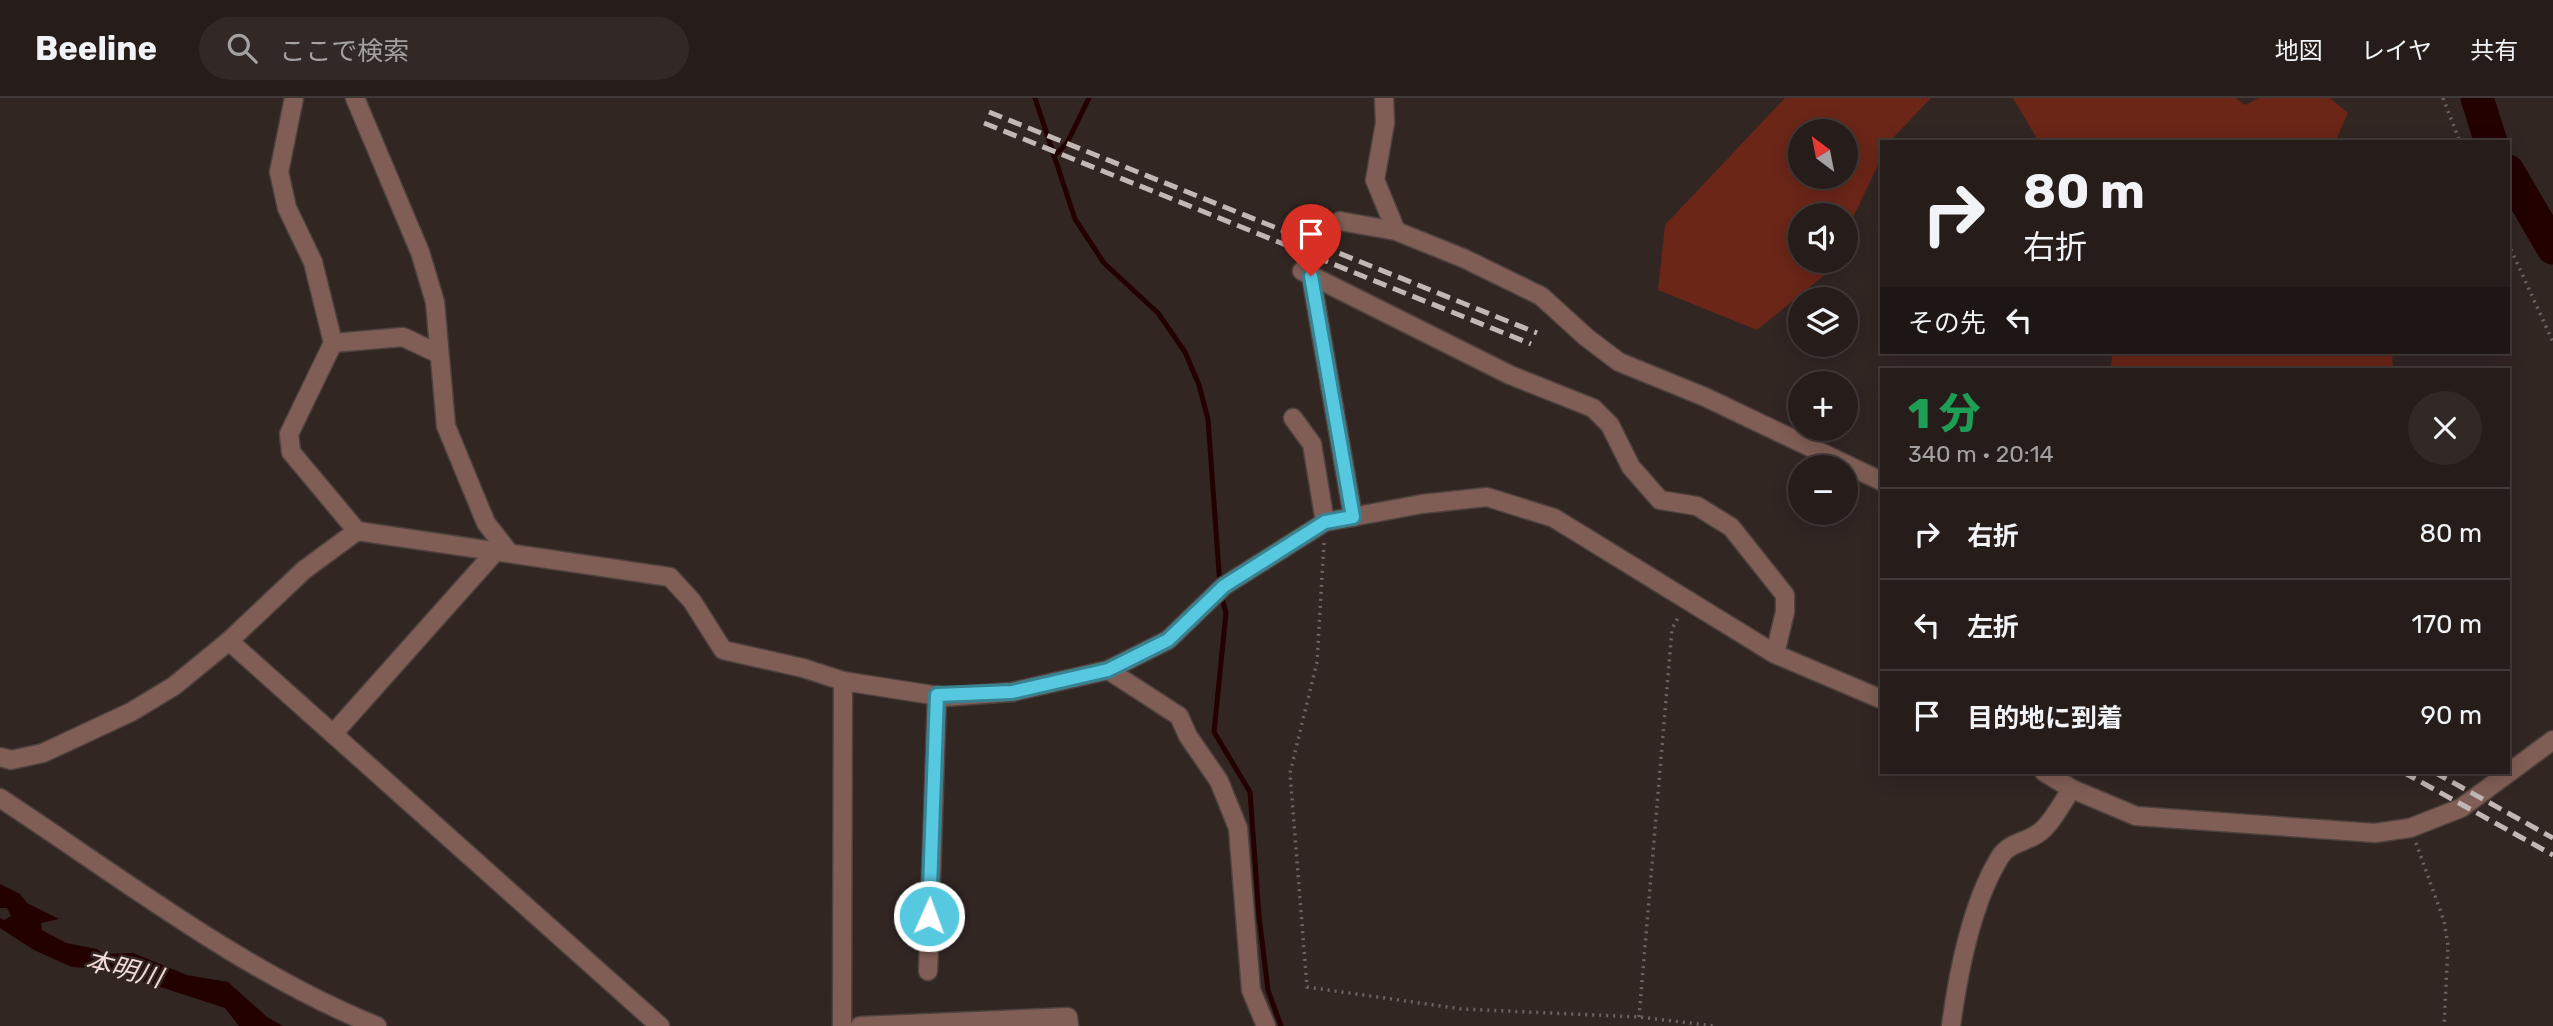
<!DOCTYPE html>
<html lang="ja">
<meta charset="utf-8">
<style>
:root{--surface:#261c1a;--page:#322927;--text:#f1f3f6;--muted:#a4a1a2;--line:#423a39}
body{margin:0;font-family:Rubik,"Noto Sans JP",sans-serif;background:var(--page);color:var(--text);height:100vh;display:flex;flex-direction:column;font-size:26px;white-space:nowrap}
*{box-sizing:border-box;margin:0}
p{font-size:23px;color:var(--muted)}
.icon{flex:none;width:38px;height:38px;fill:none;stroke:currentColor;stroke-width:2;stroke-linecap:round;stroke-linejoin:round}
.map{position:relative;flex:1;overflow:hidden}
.side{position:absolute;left:1880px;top:270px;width:630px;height:406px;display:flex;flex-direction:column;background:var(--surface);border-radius:0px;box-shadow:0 4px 18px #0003,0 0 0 2px var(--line)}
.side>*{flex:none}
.top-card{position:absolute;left:1880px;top:42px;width:630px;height:214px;border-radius:0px;box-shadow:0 4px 18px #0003,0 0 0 2px var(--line);background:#261c1a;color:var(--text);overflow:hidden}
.needle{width:46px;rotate:328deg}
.buttons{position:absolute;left:1788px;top:21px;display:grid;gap:14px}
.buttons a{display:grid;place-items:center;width:70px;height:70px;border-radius:50%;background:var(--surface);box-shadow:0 4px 18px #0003,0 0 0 2px var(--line);font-size:35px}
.pin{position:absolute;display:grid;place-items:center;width:60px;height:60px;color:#fff;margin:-72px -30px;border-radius:50% 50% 50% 0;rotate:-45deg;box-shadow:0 0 7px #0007}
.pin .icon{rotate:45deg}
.me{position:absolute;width:77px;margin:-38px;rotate:2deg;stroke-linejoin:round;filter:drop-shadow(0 0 5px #0008)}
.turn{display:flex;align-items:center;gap:24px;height:147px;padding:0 28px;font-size:32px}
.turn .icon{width:91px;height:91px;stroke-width:2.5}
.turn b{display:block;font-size:49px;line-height:60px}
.then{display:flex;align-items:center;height:66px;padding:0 28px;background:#0003;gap:14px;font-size:26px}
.round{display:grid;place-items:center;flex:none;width:74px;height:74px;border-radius:37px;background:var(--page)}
.summary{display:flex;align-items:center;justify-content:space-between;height:119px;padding:0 28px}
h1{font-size:42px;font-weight:800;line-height:52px;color:#1e9e55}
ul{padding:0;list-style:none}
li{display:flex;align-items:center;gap:21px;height:91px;padding:0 28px;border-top:2px solid var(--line)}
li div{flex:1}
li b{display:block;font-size:26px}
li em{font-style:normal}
header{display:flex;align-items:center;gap:42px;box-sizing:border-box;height:98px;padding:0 35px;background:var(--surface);border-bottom:2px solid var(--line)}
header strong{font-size:33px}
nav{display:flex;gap:38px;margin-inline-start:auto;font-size:24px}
.search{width:490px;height:63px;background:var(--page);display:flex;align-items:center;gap:18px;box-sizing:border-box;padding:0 24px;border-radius:38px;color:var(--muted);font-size:26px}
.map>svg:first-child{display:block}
</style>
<header>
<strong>Beeline</strong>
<div class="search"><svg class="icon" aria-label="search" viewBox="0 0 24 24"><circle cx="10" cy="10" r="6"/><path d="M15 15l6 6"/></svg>ここで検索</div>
<nav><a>地図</a><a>レイヤ</a><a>共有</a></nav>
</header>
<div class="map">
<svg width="2553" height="928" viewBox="0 0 2553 928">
<rect width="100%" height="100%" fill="#322623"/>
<g fill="#6b2618" fill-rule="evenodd">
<path d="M1785,0H1931L1889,44H1881V61L1846,134V117H1801V163H1833L1827,175L1757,232L1658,192L1665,127ZM1801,33H1846V79H1801Z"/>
<polygon points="2013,0 2236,0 2245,7 2259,0 2330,0 2348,15 2335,44 2039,44"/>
<polygon points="2113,254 2392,254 2393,271 2110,271"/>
</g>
<polygon fill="#220100" points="0,786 20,796 27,805 59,821 41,825 42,832 66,845 97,851 104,856 133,855 187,877 228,884 267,919 283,928 239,928 225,910 105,871 72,869 34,852 0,830 0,820 4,822 11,818 7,810 0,810"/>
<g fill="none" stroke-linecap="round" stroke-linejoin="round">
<g stroke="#220100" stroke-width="5">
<polyline points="1035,0 1075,121 1104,165 1158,215 1185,254 1199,287 1208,321 1220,488"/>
<polyline points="1054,58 1067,45 1089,0"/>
<polyline points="1221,497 1226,515 1214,634 1250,694 1259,818 1268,892 1281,928"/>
</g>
<g stroke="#220100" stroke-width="33">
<polyline points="2477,0 2491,44"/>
<polyline points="2508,73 2553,150"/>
</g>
<defs>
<g id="minor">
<polyline points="294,0 279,74 287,110 313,164 333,245"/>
<polyline points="355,0 420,154 435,204 446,328 486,425 508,453"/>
<polyline points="1384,0 1385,25 1375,82 1396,133 1463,160 1541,198 1586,239 1619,264 1705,299 1881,383"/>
<polyline points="1340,123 1396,133"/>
<polyline points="1302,173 1510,277 1593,310 1610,327 1631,369 1660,402 1697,408 1731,429 1785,497 1785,514 1775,556"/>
<polyline points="1311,178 1353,419"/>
<polyline points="437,255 403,239 333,245 289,336 291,354 357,433 670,479 692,503 723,552 803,570 843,583 945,599 1012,594 1108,572 1168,542 1224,488 1325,424 1422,406 1487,399 1554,420 1775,556 1881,601"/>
<polyline points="1293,320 1312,346 1325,424"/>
<polyline points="229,543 660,928"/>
<polyline points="1108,572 1179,618 1188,638 1219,683 1238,730 1251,892 1266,928"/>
<polyline points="333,636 496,453"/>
<polyline points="0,659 11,662 43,655 131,614 174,588 229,543 304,472 357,433"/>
<polyline points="2044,674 2072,691 2136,718 2375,735 2410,730 2461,710 2553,642"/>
<path d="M0,700C119,778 246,876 377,928"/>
<polyline points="928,873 937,597"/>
<polyline points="842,928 843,583"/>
<polyline points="860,928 1068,919 1069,928"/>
<path d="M1951,928C1958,876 1972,804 2000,759C2009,744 2028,744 2040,734C2053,724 2062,704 2072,691"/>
</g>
</defs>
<use href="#minor" stroke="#4e423f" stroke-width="21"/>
<g stroke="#6e6361" stroke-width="3.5" stroke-dasharray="2 5" stroke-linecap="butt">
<polyline points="2443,0 2460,44"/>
<polyline points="2508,145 2553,244"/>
<polyline points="1324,445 1317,564 1290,675 1307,889 1462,911 1639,919 1715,928"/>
<polyline points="2416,745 2444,823 2448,847 2444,928"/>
<polyline points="1639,919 1672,531 1679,518"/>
</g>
<use href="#minor" stroke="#805e56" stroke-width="18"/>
<g stroke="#c1b7b5" stroke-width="5" stroke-dasharray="14 7" stroke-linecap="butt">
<polyline points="989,14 1537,235"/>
<polyline points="984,25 1531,246"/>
<polyline points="2403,674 2553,757"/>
<polyline points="2434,674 2553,740"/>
</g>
</g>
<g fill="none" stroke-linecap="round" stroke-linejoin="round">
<defs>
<polyline id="route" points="929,818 937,597 1012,594 1108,572 1168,542 1224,488 1325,424 1353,419 1311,178"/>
</defs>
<use href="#route" stroke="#388392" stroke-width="18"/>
<use href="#route" stroke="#56c9e1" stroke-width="12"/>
</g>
<g text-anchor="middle" stroke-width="5" stroke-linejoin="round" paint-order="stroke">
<g font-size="26" font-style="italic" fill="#f2dbd6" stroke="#322623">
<text transform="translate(124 871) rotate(14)" y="9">本明川</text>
</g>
</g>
</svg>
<div class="buttons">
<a><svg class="needle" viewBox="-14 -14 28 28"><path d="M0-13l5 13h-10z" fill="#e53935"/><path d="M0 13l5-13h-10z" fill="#a4a1a2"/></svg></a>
<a><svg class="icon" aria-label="sound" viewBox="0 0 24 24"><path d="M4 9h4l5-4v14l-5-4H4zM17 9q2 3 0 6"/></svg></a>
<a><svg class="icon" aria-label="layers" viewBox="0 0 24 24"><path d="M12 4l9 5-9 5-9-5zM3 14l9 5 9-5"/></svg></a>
<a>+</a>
<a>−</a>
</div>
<div class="pin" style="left:1311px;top:178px;background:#d93025"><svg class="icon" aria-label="arrive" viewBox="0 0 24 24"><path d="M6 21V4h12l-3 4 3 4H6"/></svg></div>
<svg class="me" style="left:929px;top:818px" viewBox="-20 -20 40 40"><circle r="17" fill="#56c9e1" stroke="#fff" stroke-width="3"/><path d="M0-11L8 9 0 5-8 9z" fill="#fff"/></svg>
<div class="top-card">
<div class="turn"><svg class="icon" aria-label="right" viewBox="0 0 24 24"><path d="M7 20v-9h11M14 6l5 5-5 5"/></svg><div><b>80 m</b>右折</div></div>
<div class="then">その先<svg class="icon" aria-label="left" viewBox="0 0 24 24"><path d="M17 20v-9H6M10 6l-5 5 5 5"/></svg></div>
</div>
<section class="side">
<div class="summary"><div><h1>1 分</h1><p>340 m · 20:14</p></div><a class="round"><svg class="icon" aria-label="close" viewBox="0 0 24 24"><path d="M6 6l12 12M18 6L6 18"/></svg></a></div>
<ul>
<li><svg class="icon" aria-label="right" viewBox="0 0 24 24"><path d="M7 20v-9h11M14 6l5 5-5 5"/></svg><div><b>右折</b></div><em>80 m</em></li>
<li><svg class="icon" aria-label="left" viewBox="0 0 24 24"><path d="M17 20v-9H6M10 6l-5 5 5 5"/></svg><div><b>左折</b></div><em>170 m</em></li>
<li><svg class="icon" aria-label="arrive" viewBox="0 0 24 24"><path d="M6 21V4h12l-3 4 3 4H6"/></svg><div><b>目的地に到着</b></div><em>90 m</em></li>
</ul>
</section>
</div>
